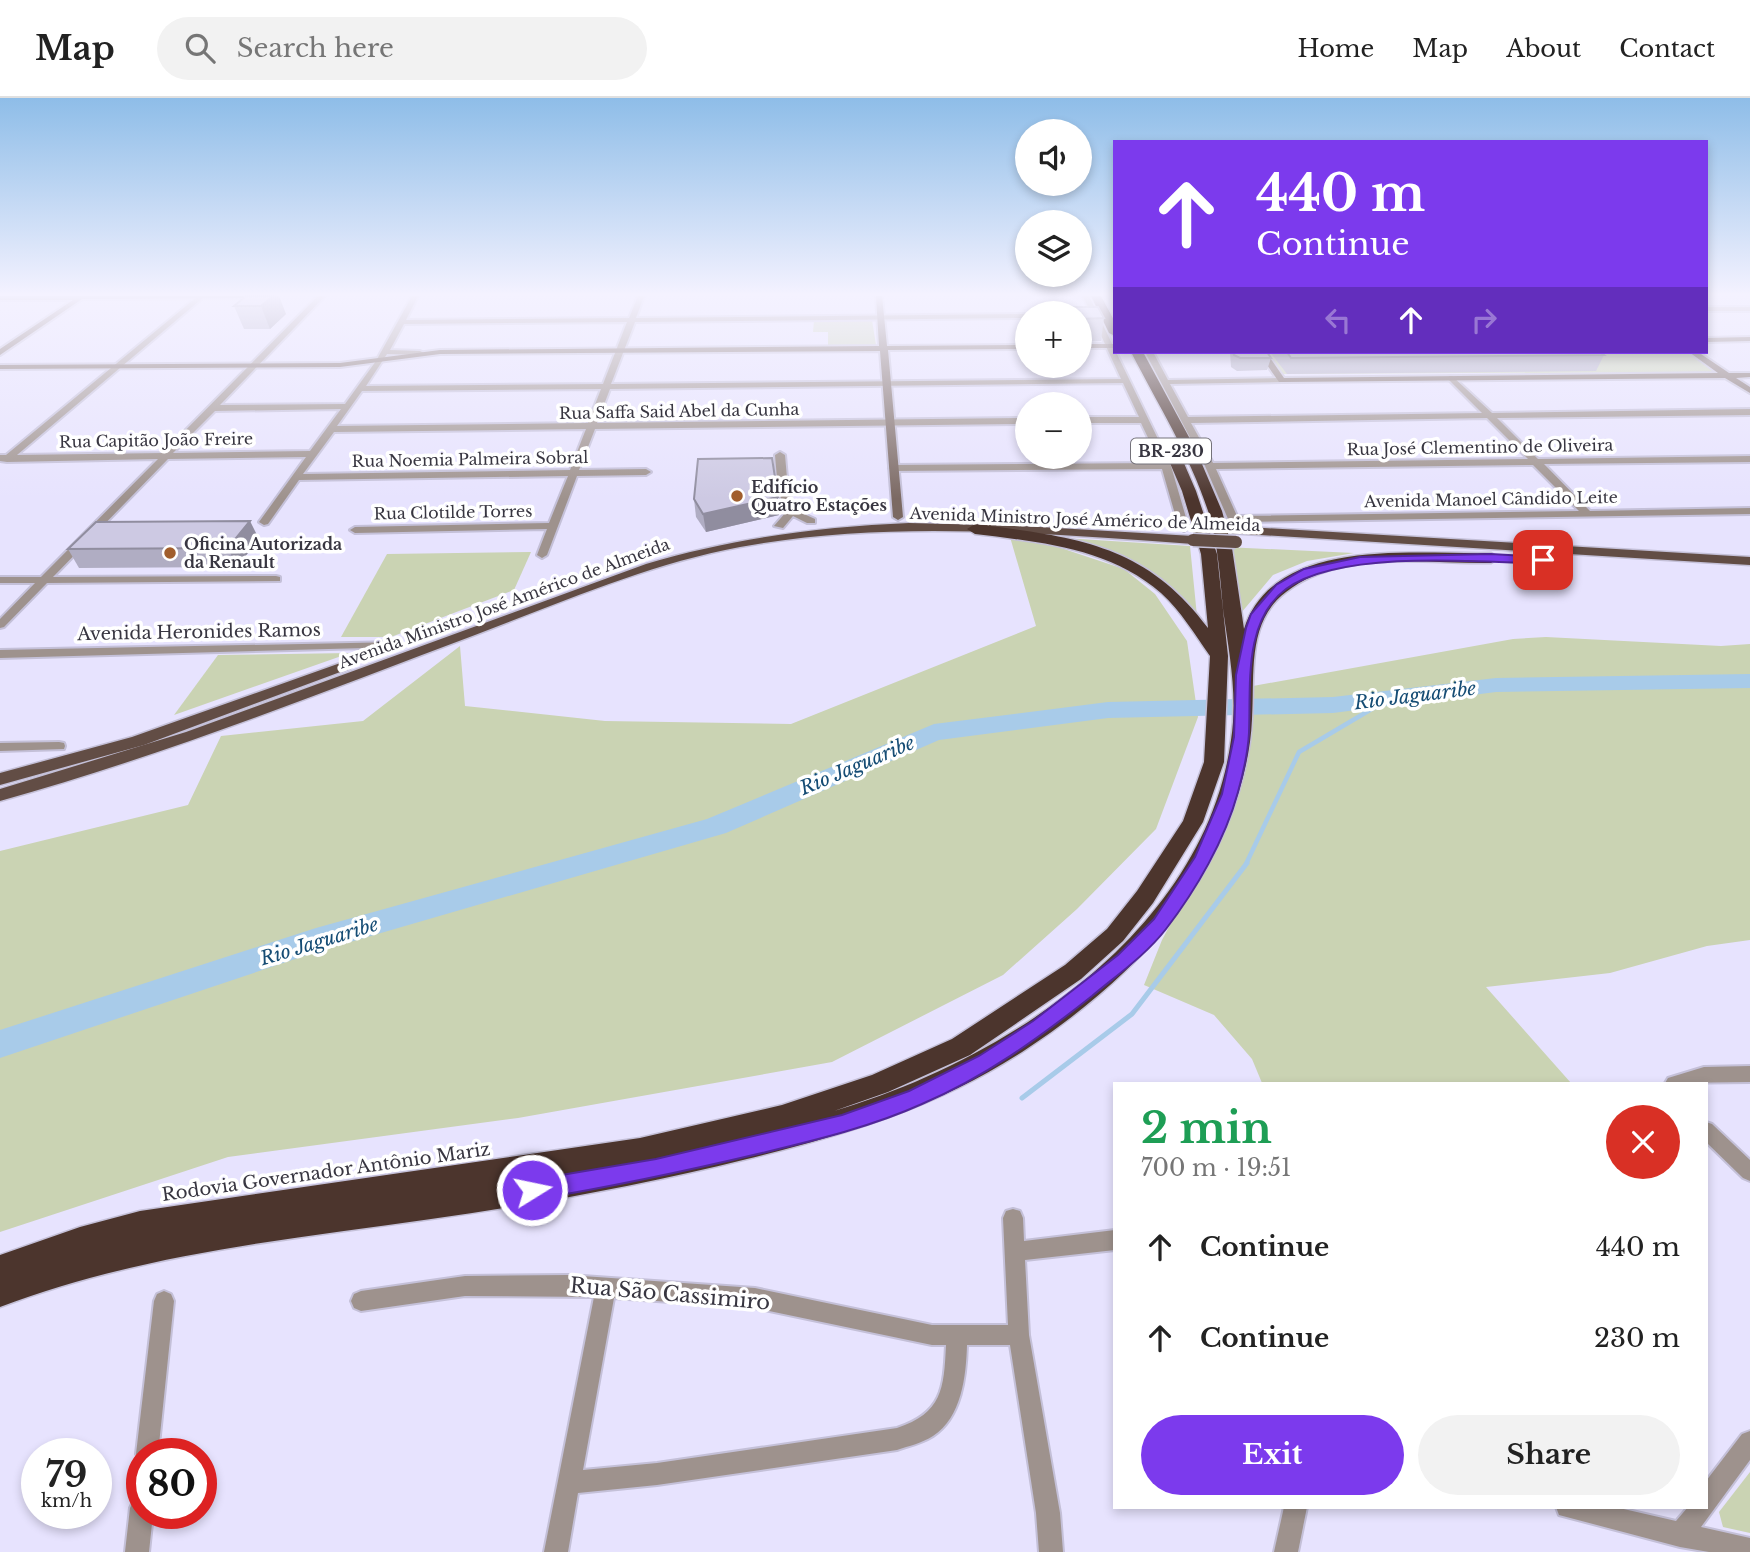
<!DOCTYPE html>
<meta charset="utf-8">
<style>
:root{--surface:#fff;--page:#f2f2f2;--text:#222;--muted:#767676;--line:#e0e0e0;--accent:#7c3aed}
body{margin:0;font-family:"Libre Baskerville",serif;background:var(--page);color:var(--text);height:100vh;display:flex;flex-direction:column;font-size:26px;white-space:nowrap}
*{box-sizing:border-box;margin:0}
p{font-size:23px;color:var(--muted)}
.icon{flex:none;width:38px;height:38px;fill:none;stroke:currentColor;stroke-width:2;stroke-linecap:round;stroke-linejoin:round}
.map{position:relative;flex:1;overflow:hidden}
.sheet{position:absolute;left:1113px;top:984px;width:595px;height:427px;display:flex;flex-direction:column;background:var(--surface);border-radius:0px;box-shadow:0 4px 10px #0003}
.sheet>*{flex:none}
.banner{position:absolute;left:1113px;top:42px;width:595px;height:214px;border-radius:0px;box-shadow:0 4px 10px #0003;background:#7c3aed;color:#fff;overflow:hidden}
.tools{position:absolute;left:1015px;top:21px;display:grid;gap:14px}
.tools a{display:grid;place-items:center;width:77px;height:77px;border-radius:50%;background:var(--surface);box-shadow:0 4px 10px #0003;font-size:35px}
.speed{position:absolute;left:21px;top:1340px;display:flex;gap:14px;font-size:35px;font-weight:700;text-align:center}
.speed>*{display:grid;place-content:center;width:91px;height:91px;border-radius:50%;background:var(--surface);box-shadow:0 4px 10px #0003;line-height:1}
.speed small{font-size:18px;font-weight:400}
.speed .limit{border:10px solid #d22;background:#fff;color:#111}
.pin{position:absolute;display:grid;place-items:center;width:60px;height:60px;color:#fff;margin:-30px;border-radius:14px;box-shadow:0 4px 10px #0006}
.me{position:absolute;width:77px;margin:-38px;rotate:80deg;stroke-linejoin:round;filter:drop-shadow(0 0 5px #0008)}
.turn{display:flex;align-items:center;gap:24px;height:147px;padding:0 28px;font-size:32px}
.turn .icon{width:91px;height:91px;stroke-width:2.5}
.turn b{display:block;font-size:49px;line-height:60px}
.lanes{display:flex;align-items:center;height:66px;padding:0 28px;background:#0003;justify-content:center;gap:35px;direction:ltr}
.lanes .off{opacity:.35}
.round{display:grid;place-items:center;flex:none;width:74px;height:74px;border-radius:37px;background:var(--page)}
.headline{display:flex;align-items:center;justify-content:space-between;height:119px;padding:0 28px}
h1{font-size:42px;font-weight:700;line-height:52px;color:#1e9e55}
.cta{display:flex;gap:14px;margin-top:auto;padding:14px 28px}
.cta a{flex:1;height:80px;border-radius:42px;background:var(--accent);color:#fff;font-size:28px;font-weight:700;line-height:80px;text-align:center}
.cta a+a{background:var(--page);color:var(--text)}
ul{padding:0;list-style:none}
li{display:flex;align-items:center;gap:21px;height:91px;padding:0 28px}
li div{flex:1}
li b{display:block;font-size:26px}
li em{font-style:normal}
header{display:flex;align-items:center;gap:42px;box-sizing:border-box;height:98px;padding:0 35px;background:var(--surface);border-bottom:2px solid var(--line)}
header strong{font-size:33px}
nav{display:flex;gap:38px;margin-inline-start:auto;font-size:24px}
.search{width:490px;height:63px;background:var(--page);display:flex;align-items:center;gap:18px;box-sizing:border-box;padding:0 24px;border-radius:38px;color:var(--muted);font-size:26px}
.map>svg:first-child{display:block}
</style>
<header>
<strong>Map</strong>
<div class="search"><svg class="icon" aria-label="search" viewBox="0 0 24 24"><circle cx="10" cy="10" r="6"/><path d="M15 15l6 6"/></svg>Search here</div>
<nav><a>Home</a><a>Map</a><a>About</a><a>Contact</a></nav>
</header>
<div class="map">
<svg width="1750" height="1454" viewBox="0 0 1750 1454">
<rect width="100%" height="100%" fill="#e7e3fe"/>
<g fill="#cad3b3">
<polygon points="814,222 872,222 876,247 828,248 828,234 813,234"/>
<polygon points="1265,254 1686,254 1715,274 1281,276"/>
<polygon points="1010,439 1049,446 1124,471 1155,496 1187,543 1198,619 1156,731 1077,811 1003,877 832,964 518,1020 228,1059 0,1134 0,753 188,707 221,638 363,623 460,548 465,608 605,623 791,626 1036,528"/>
<polygon points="1048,439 1190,448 1197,518 1142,468 1122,458"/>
<polygon points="1225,449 1354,455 1307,463 1273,477 1241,515"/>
<polygon points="531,454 514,492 391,539 341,539 387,456"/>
<polygon points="1546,539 1721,548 1750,546 1750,842 1707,848 1610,875 1486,889 1571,985 1262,985 1252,961 1214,917 1144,887 1162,842 1235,704 1242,590 1513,541"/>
<polygon points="350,555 174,617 218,557"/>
<polygon points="1750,1374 1750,1435 1723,1429 1719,1414"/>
</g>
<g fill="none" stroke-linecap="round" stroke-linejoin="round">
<polyline stroke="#a8cbe9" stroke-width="4.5" points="1246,766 1299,654 1392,599"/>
<polyline stroke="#a8cbe9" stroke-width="5" points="1022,1000 1132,916 1247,765"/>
<polygon fill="#a8cbe9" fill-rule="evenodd" points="1750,576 1750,590 1496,594 1333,615 1108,620 939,642 726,735 319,853 0,960 0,932 316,830 707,721 934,626 1108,604 1333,599 1496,580"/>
<defs>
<g id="street">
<path d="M198,198H205L17,357L163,355L318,198H325L220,307L345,306L376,263L412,198H418L406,222L629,220L638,198H644L636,220L1027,216V220L635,224L611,286L1121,281L1083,198H1089L1171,368L1189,430L1184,433L1179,430L1162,371L894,373L889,370L894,367L1160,365L1141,325H1080V319H1139L1123,285L610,291L597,325L1027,320V326L595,331L579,372L646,371L651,374L646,377L577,378L547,457L542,460L537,457L547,431L355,435L350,432L355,429L549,425L568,378L299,382L268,426L264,427L259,424L306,359L168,361L53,479L276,478L280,479V483L47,485L4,529L0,530V521L35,485H0V479H41L158,361L7,364L0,363V357H6ZM627,224L603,286L366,288L387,256L420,257L424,255L420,253L390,252L404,226ZM601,291L588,325L337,328L362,293ZM341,311L310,353L173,355L215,313ZM586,331L570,372L303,376L334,334Z"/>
<rect x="1706" y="209" width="44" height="4"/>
<path d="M1145,254H1153L1168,282L1282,280L1286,282L1282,284L1170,286L1188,319L1482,315L1449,282V278H1452L1492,315L1750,311V317L1497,320L1538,361L1750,358V364L1544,366L1590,413L1750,410V416L1239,424L1240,430H1232L1205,368ZM1487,320L1528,361L1213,365L1191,325ZM1533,367L1579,413L1237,418L1216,371Z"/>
<polygon points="780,354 785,357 788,392 795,412 815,421 815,425 807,425 793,418 783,430 774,428 786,414 778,392 775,357"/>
<polygon points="399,544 405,547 403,549 0,560 0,552"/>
<polygon points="59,644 64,645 65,648 64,651 0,653 0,645"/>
<polygon points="1750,968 1750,984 1665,985 1668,980 1704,969"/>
<polygon points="1706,1024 1712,1026 1750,1062 1750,1083 1743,1080 1706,1044"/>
<path d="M1013,1111L1020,1113L1023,1120L1024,1143L1115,1132V1152L1025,1162L1029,1237L1060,1415L1063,1454H1039L1036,1415L1010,1247H967C966,1278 962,1319 933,1338C922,1345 909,1348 897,1352L657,1387L578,1395L568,1454H544L594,1199L465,1198L361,1213L354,1210L351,1203L354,1196L361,1193L465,1178L568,1177L755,1190L932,1227H1008L1003,1120L1006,1113ZM614,1200L755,1210L932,1247H946C944,1291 942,1315 897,1330L657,1365L583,1372Z"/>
<polygon points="164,1193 171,1196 174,1203 158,1356 142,1356 142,1365 136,1356 154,1203 157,1196"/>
<polygon points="1750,1333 1750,1362 1701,1429 1750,1440 1750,1454 1709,1454 1680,1449 1559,1417 1556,1409 1615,1409 1676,1423 1688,1409 1706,1409 1706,1383 1742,1336"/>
<polygon points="142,1399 142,1416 153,1416 149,1454 125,1454 130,1410 134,1402"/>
<polygon points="1284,1409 1307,1409 1298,1454 1274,1454"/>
</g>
<g id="secondary">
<polygon points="0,198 277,198 274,200 82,201 0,257 0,251 73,202 0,202"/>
<polygon points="876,198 882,198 887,248 1027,247 1027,251 888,252 903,419 898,422 893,419 880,253 440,256 340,269 0,271 0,267 340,265 440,252 879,248"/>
<polygon points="1750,239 1750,243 1706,244 1706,240"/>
<rect x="1080" y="246" width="35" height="4"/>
<polygon points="1258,254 1266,254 1284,280 1718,275 1689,254 1698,254 1729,275 1750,275 1750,279 1736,280 1750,289 1750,295 1725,280 1282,284 1279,284"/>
</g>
<g id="primary">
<path d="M909,425L1023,428L1193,438L1199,442L1193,446C1043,436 890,421 740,449C649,466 562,504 475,537C318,596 162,658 0,703V691L186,634L646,466C733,440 819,429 909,425Z"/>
<polygon points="1232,428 1750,459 1750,467 1228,435 1226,432"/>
<polygon points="346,563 353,567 351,570 144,647 0,687 0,675 132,639"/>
</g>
<g id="highway">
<polygon points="1091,198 1101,198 1115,224 1115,238 1109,235"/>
<path d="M1131,254H1143L1196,352L1222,413L1232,450L1244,531C1274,437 1415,457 1491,455L1499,460L1491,465C1425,466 1341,451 1286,494C1246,524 1255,578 1252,621C1251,646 1246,670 1239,693C1206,805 1123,887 1028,950C943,1007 845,1037 747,1061C643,1087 538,1106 431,1121C284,1142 140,1156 0,1209V1157L80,1129L140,1113L640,1040L782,1007L872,977L952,941L1065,867L1107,831L1137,793L1183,723L1204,664L1210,558C1195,537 1181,513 1161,495C1109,450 1040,444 975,436L967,431L975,426C1074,439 1145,445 1208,530L1201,456L1182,393L1163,349L1170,345L1177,349L1196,393L1217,456L1228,558L1224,664L1203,724L1153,805L1123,843L1081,881L970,957L888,994L834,1013C1005,963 1205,833 1231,642C1238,597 1229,555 1223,511C1220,479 1218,447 1209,416C1191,359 1158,307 1131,254Z"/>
</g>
</defs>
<use href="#street" stroke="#c4c0d8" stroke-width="4"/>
<use href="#secondary" stroke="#c4c0d8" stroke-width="4"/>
<use href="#primary" stroke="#c4c0d8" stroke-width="3"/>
<use href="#highway" stroke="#c4c0d8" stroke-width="3"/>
<use href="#street" fill="#9e928d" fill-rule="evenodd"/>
<use href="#secondary" fill="#7b6963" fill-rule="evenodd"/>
<use href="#primary" fill="#624d45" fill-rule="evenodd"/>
<use href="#highway" fill="#4c352d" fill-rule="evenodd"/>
<defs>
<polyline id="primary-bridge" points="1193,442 1236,444"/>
</defs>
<use href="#primary-bridge" stroke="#c4c0d8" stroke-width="15" stroke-linecap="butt"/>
<use href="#primary-bridge" stroke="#624d45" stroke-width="12"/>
</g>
<g fill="#b0adc3">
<polygon points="246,198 286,216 270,231 244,231 234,208"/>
<polygon points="1060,209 1104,220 1101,243 1080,244 1080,215 1059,215"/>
<polygon points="1230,254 1267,254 1271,260 1267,272 1237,273 1231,269"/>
<polygon points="1270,254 1600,254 1604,257 1596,273 1287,276"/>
<polygon points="694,401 779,417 706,434 696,419"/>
<polygon points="259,441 237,469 79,470 68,451"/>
</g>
<g fill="#908d9f">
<polygon points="273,198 279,198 286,216 270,231 261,208"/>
<polygon points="778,399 779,417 706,434 703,416"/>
<polygon points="250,423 259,441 237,469 228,450"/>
</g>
<g fill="#cdc9e3" stroke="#908d9f" stroke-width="2">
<polygon points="246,198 273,198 261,208 234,208"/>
<polygon points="1060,209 1098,209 1104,220 1080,221 1080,215 1062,215"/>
<polygon points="1233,254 1267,254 1271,260 1240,260 1234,257"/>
<polygon points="1287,254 1600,254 1604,257 1291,260"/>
<polygon points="772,360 778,399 703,416 694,401 698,361"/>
<polygon points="250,423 228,450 68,451 96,424"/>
</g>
<linearGradient id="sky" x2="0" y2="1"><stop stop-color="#8ebde8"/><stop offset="0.49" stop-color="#f4f2ff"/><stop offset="1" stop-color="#f4f2ff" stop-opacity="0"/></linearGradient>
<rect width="1750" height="401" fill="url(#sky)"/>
<path fill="#7c3aed" stroke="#51269a" stroke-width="2" d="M1491,456L1543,459L1549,462L1543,466C1477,463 1340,452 1286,491C1243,523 1251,588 1249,635C1248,654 1243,676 1238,694C1225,742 1196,792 1166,831C1146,857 1117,877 1092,898C1039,940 985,979 922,1006C871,1029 816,1042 762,1055C686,1073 610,1089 532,1102L524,1099L521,1092L524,1085L532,1082L656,1061L842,1017L909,993L979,958L1033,923L1118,857L1154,821L1195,759L1222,696L1234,639L1236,577L1246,530L1251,516L1276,487L1304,471L1360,459Z"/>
<g fill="#a15e2d" stroke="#fff" stroke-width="2.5">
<circle cx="737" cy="398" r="7"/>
<circle cx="170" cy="455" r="7"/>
</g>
<g text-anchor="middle" stroke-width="7" stroke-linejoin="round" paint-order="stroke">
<g font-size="16" fill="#383641" stroke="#fff">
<text transform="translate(679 313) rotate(-1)" y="6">Rua Saffa Said Abel da Cunha</text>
<text transform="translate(156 342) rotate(-1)" y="6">Rua Capitão João Freire</text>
<text transform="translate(1480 349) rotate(-1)" y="6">Rua José Clementino de Oliveira</text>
<text transform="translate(470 361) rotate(-1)" y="6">Rua Noemia Palmeira Sobral</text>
<text transform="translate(1491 401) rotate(-1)" y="6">Avenida Manoel Cândido Leite</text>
<text transform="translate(453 414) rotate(-1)" y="6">Rua Clotilde Torres</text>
<text transform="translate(1085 421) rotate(2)" y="6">Avenida Ministro José Américo de Almeida</text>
<text transform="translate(504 505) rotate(-20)" y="6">Avenida Ministro José Américo de Almeida</text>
</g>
<rect fill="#fff" stroke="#74727a" stroke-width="2" x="1131" y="340.5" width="80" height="25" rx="5"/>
<g font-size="16" font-weight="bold" fill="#383641">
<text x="1171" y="359">BR-230</text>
</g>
<g font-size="16" font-weight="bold" fill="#383641" stroke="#fff" text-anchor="start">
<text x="751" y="395">Edifício<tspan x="751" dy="18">Quatro Estações</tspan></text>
<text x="184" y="452">Oficina Autorizada<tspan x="184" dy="18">da Renault</tspan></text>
</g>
<g font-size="18" fill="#383641" stroke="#fff">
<text transform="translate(199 534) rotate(-1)" y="6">Avenida Heronides Ramos</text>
<text transform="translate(326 1074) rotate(-8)" y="6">Rodovia Governador Antônio Mariz</text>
</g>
<g font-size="19" font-style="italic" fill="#154c74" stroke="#fff">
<text transform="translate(1415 597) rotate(-7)" y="7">Rio Jaguaribe</text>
<text transform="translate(857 667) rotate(-23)" y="7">Rio Jaguaribe</text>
<text transform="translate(319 843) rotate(-17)" y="7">Rio Jaguaribe</text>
</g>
<g font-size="21" fill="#383641" stroke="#fff">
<text transform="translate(670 1196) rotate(5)" y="7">Rua São Cassimiro</text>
</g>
</g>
</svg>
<div class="tools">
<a><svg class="icon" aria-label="sound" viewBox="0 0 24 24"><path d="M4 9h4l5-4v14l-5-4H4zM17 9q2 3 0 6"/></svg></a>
<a><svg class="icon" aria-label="layers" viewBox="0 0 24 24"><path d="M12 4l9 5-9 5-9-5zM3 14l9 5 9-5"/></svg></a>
<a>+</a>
<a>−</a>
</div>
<div class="speed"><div>79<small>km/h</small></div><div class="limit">80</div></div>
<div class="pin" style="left:1543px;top:462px;background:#d93025"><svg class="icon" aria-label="arrive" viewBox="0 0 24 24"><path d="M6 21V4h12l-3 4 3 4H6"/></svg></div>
<svg class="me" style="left:532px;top:1092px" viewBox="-20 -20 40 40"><circle r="17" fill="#7c3aed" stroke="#fff" stroke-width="3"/><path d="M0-11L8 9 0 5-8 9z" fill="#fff"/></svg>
<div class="banner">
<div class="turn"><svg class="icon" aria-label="ahead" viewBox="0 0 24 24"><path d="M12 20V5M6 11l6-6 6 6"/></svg><div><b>440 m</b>Continue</div></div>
<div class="lanes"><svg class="icon off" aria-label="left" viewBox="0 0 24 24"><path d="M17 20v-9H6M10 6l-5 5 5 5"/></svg><svg class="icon" aria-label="ahead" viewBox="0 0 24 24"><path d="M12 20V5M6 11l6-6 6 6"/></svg><svg class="icon off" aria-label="right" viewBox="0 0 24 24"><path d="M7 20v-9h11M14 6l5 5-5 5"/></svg></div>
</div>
<section class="sheet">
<div class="headline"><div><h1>2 min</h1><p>700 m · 19:51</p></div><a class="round" style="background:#d93025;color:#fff"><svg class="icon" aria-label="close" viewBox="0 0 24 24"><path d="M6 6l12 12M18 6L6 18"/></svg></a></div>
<ul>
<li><svg class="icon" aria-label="ahead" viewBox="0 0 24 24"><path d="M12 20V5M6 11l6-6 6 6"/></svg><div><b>Continue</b></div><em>440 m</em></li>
<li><svg class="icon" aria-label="ahead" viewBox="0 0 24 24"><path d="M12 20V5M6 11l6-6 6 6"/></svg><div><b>Continue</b></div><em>230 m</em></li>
</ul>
<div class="cta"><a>Exit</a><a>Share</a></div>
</section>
</div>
